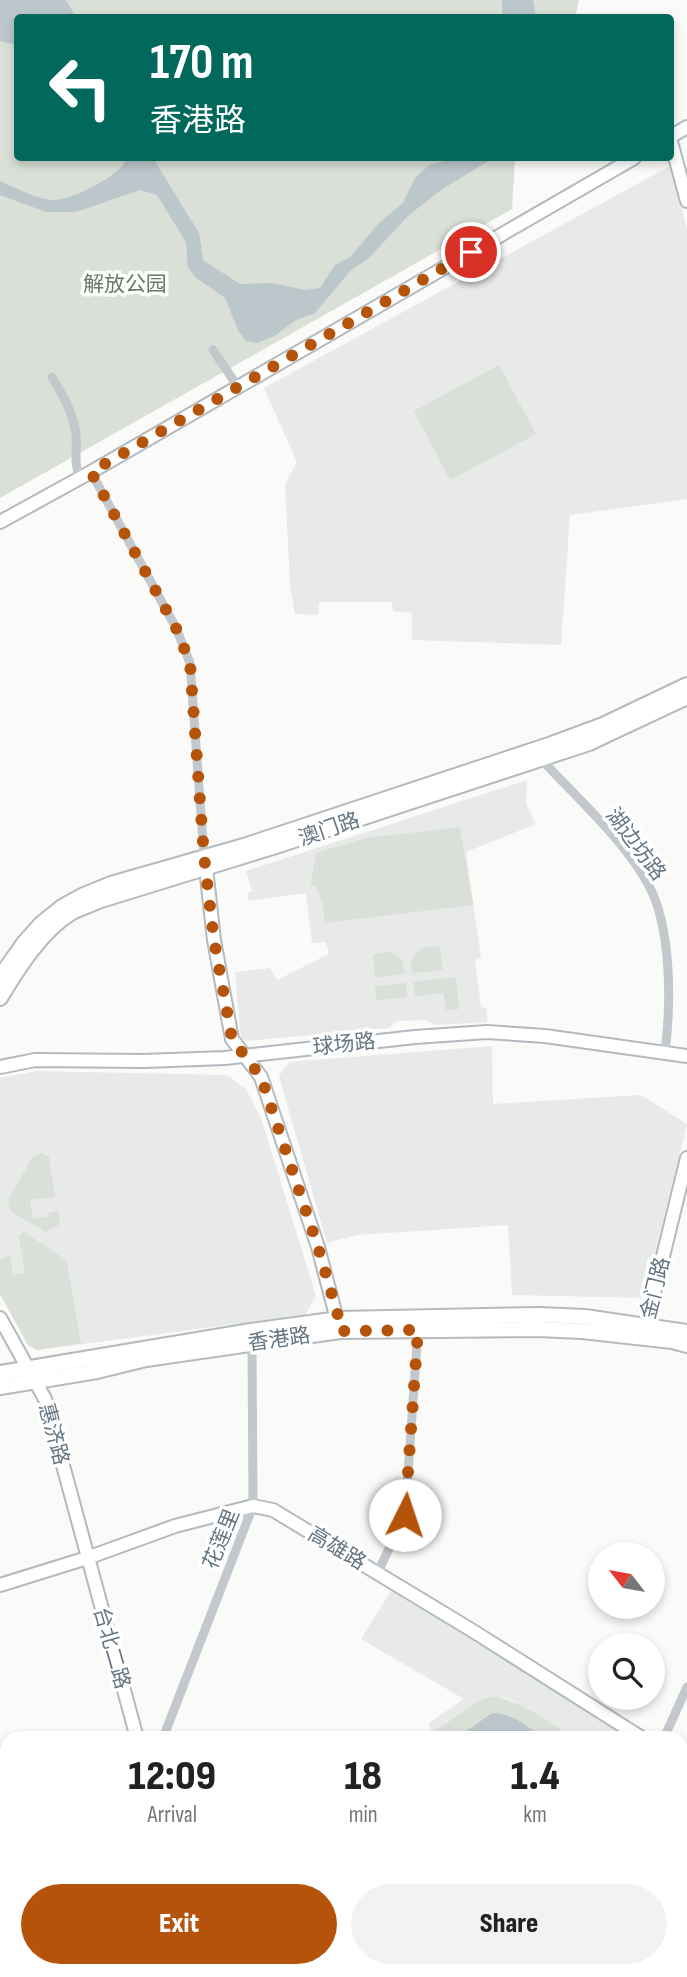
<!DOCTYPE html>
<meta charset="utf-8">
<style>
:root{--surface:#fff;--page:#f2f2f2;--text:#222;--muted:#767676;--accent:#b45309}
body{margin:0;font-family:"Sofia Sans Condensed","Noto Sans SC",sans-serif;background:var(--page);color:var(--text);height:100vh;display:flex;flex-direction:column;font-size:26px;white-space:nowrap}
*{box-sizing:border-box;margin:0}
p{font-size:23px;color:var(--muted)}
.icon{flex:none;width:38px;height:38px;fill:none;stroke:currentColor;stroke-width:2;stroke-linecap:round;stroke-linejoin:round}
.map{position:relative;flex:1;overflow:hidden}
.side{position:absolute;left:0px;top:1731px;width:688px;height:247px;display:flex;flex-direction:column;background:var(--surface);border-radius:21px 21px 0 0;box-shadow:0 4px 10px #0003}
.side>*{flex:none}
.guide{position:absolute;left:14px;top:14px;width:660px;height:147px;border-radius:7px;box-shadow:0 4px 10px #0003;background:#00695c;color:#fff;overflow:hidden}
.needle{width:46px;rotate:301deg}
.fabs{position:absolute;left:588px;top:1542px;display:grid;gap:14px}
.fabs a{display:grid;place-items:center;width:77px;height:77px;border-radius:50%;background:var(--surface);box-shadow:0 4px 10px #0003;font-size:35px}
.pin{position:absolute;display:grid;place-items:center;width:60px;height:60px;color:#fff;margin:-30px;border:4px solid #fff;border-radius:50%;box-shadow:0 2px 7px #0007}
.me{position:absolute;width:77px;margin:-38px;rotate:4deg;stroke-linejoin:round;filter:drop-shadow(0 0 5px #0008)}
.turn{display:flex;align-items:center;gap:24px;height:147px;padding:0 21px;font-size:32px}
.turn .icon{width:91px;height:91px;stroke-width:2.5}
.turn b{display:block;font-size:49px;line-height:60px}
.eta{display:flex;justify-content:space-evenly;align-items:center;height:119px;text-align:center}
.eta b{font-size:42px;font-weight:800;line-height:49px}
.primary-button{display:flex;gap:14px;margin-top:auto;padding:14px 21px}
.primary-button a{flex:1;height:80px;border-radius:42px;background:var(--accent);color:#fff;font-size:28px;font-weight:800;line-height:80px;text-align:center}
.primary-button a+a{background:var(--page);color:var(--text)}
.map>svg:first-child{display:block}
</style>
<div class="map">
<svg width="687" height="1977" viewBox="0 0 687 1977">
<rect width="100%" height="100%" fill="#fafaf8"/>
<g fill="#e8e9e9">
<polygon points="670,166 687,229 687,499 570,515 561,645 412,640 412,613 393,611 392,602 319,602 318,615 295,614 290,586 285,485 297,462 264,388"/>
<polygon points="527,780 526,804 536,824 466,852 481,958 475,960 481,1007 487,1009 487,1022 437,1025 425,1020 400,1021 395,1022 389,1028 246,1041 241,1039 235,972 270,968 277,980 329,954 326,942 312,943 306,893 249,901 247,893 252,891 246,871"/>
<polygon points="492,1046 493,1104 641,1095 687,1124 644,1298 512,1295 508,1225 357,1235 327,1243 279,1076 289,1062"/>
<polygon points="36,1071 227,1075 246,1089 261,1118 316,1296 305,1315 37,1350 28,1345 0,1294 0,1078"/>
<polygon points="392,1589 629,1738 573,1738 509,1699 493,1696 478,1701 432,1732 429,1723 464,1699 361,1639"/>
<polygon points="681,1770 687,1774 687,1811 681,1808"/>
<polygon points="0,1784 7,1804 7,1970 39,1971 25,1977 0,1977"/>
<polygon points="68,1971 200,1971 203,1977 54,1977"/>
</g>
<g fill="#dadfd7">
<polygon points="0,0 579,0 575,18 18,18 18,158 515,158 512,209 0,498"/>
<polygon points="499,365 536,434 450,480 414,411"/>
<polygon points="460,827 473,905 325,923 322,902 317,887 311,885 316,853 366,838"/>
<polygon points="440,946 443,970 412,973 411,960 421,948"/>
<polygon points="391,952 403,961 405,974 375,978 373,954"/>
<polygon points="456,977 459,1009 446,1010 444,993 415,996 413,982"/>
<polygon points="406,983 407,997 376,1000 375,986"/>
<polygon points="41,1153 49,1157 55,1197 30,1200 33,1219 48,1216 49,1212 58,1211 60,1222 57,1226 45,1232 11,1211 8,1205 9,1199 32,1158"/>
<polygon points="24,1232 62,1257 67,1262 81,1343 37,1350 28,1345 0,1294 0,1260 10,1255 13,1275 25,1273 19,1236"/>
<path d="M493,1696C523,1702 548,1721 573,1738H424L478,1701Z"/>
<polygon points="681,1808 687,1811 687,1977 245,1977 242,1971 681,1970"/>
</g>
<g fill="#bbc7cb">
<polygon points="0,0 66,0 76,17 18,18 17,45 0,41"/>
<polygon points="502,0 533,0 536,17 502,17"/>
<path d="M127,158H153L199,233L203,260L240,284L272,283L305,290L320,288L335,265L350,257L380,222L403,203L415,178L429,165L456,158H493L441,190L409,215L368,259L351,270L315,313L296,320L276,335L257,343L246,341L238,330L225,298L195,277L188,267L186,242L157,195L140,190L76,212H46L0,195V181C16,188 34,198 52,200C71,201 122,175 127,158Z"/>
<path d="M492,1713C514,1713 526,1727 544,1738H457Z"/>
<polygon points="681,1835 687,1835 687,1977 436,1977 428,1972 417,1971 681,1970"/>
<polygon points="261,1971 334,1971 325,1977 264,1977"/>
</g>
<g fill="none" stroke-linecap="round" stroke-linejoin="round">
<defs>
<g id="secondary">
<polyline points="670,137 687,127"/>
<polyline points="670,138 687,201"/>
<polyline points="0,522 91,472 634,158"/>
<polyline points="205,859 214,940 232,1039 261,1077 318,1247 339,1327"/>
<polyline points="0,1067 35,1060 144,1061 225,1058 415,1037 487,1032 545,1036 687,1056"/>
<polyline points="0,1318 45,1399 137,1738"/>
<polyline points="644,1334 687,1158"/>
<polyline points="0,1585 87,1558 175,1526 253,1506 273,1510 473,1631 642,1738"/>
<polyline points="681,1762 687,1766"/>
<polyline points="207,1970 210,1977"/>
<polyline points="0,1974 3,1977"/>
<polyline points="34,1977 48,1970"/>
</g>
<g id="primary">
<polyline points="0,977 24,943 41,924 62,907 84,895 111,884 244,846 549,745 603,725 687,685"/>
<path d="M0,998C18,968 42,930 72,912C80,908 90,905 98,901L279,845L589,743L687,697"/>
<polyline points="0,1373 251,1331 339,1319 539,1315 585,1317 687,1332"/>
<polyline points="0,1387 97,1371 146,1359 340,1331 538,1329 582,1331 672,1341 687,1345"/>
</g>
</defs>
<use href="#secondary" stroke="#b3babf" stroke-width="16"/>
<use href="#primary" stroke="#b5babe" stroke-width="18"/>
<g stroke="#c3c8cc" stroke-width="9">
<polyline points="213,350 238,387"/>
<path d="M52,377C61,393 72,410 75,429C79,447 72,460 80,478"/>
<polyline points="91,472 176,628 190,663 204,856"/>
<path d="M541,759C575,796 625,841 648,884C672,927 671,1005 665,1052"/>
<polyline points="378,1572 405,1515 418,1330"/>
<polyline points="163,1738 253,1506 252,1343"/>
<polyline points="664,1738 687,1687"/>
<polyline points="0,1788 7,1803"/>
</g>
<use href="#secondary" stroke="#fff" stroke-width="12"/>
<use href="#primary" stroke="#fff" stroke-width="14"/>
</g>
<g fill="none" stroke-linecap="round" stroke-linejoin="round">
<polyline stroke="#b45309" stroke-width="12" stroke-dasharray="0 21.6" points="405,1515 418,1330 340,1331 339,1319 318,1247 261,1077 232,1039 214,940 204,856 190,663 176,628 91,472 471,252"/>
</g>
<g text-anchor="middle" stroke-width="7" stroke-linejoin="round" paint-order="stroke">
<g font-size="21" fill="#687a64" stroke="#fff">
<text x="125" y="291">解放公园</text>
</g>
<g font-size="21" fill="#657683" stroke="#fff">
<text transform="translate(329 829) rotate(-19)" y="7">澳门路</text>
<text transform="translate(636 844) rotate(53)" y="7">湖边坊路</text>
<text transform="translate(344 1044) rotate(-6)" y="7">球场路</text>
<text transform="translate(655 1288) rotate(-76)" y="7">金门路</text>
<text transform="translate(279 1339) rotate(-8)" y="7">香港路</text>
<text transform="translate(54 1434) rotate(75)" y="7">惠济路</text>
<text transform="translate(221 1539) rotate(-68)" y="7">花莲里</text>
<text transform="translate(337 1548) rotate(31)" y="7">高雄路</text>
<text transform="translate(112 1648) rotate(74)" y="7">台北二路</text>
</g>
</g>
</svg>
<div class="fabs">
<a><svg class="needle" viewBox="-14 -14 28 28"><path d="M0-13l5 13h-10z" fill="#e53935"/><path d="M0 13l5-13h-10z" fill="#767676"/></svg></a>
<a><svg class="icon" aria-label="search" viewBox="0 0 24 24"><circle cx="10" cy="10" r="6"/><path d="M15 15l6 6"/></svg></a>
</div>
<div class="pin" style="left:471px;top:252px;background:#d93025"><svg class="icon" aria-label="arrive" viewBox="0 0 24 24"><path d="M6 21V4h12l-3 4 3 4H6"/></svg></div>
<svg class="me" style="left:405px;top:1515px" viewBox="-20 -20 40 40"><circle r="19" fill="#fff"/><path d="M0-13L10 11 0 6-10 11z" fill="#b45309"/></svg>
<div class="guide">
<div class="turn"><svg class="icon" aria-label="left" viewBox="0 0 24 24"><path d="M17 20v-9H6M10 6l-5 5 5 5"/></svg><div><b>170 m</b>香港路</div></div>
</div>
<section class="side">
<div class="eta">
<div><b>12:09</b><p>Arrival</p></div>
<div><b>18</b><p>min</p></div>
<div><b>1.4</b><p>km</p></div>
</div>
<div class="primary-button"><a>Exit</a><a>Share</a></div>
</section>
</div>
